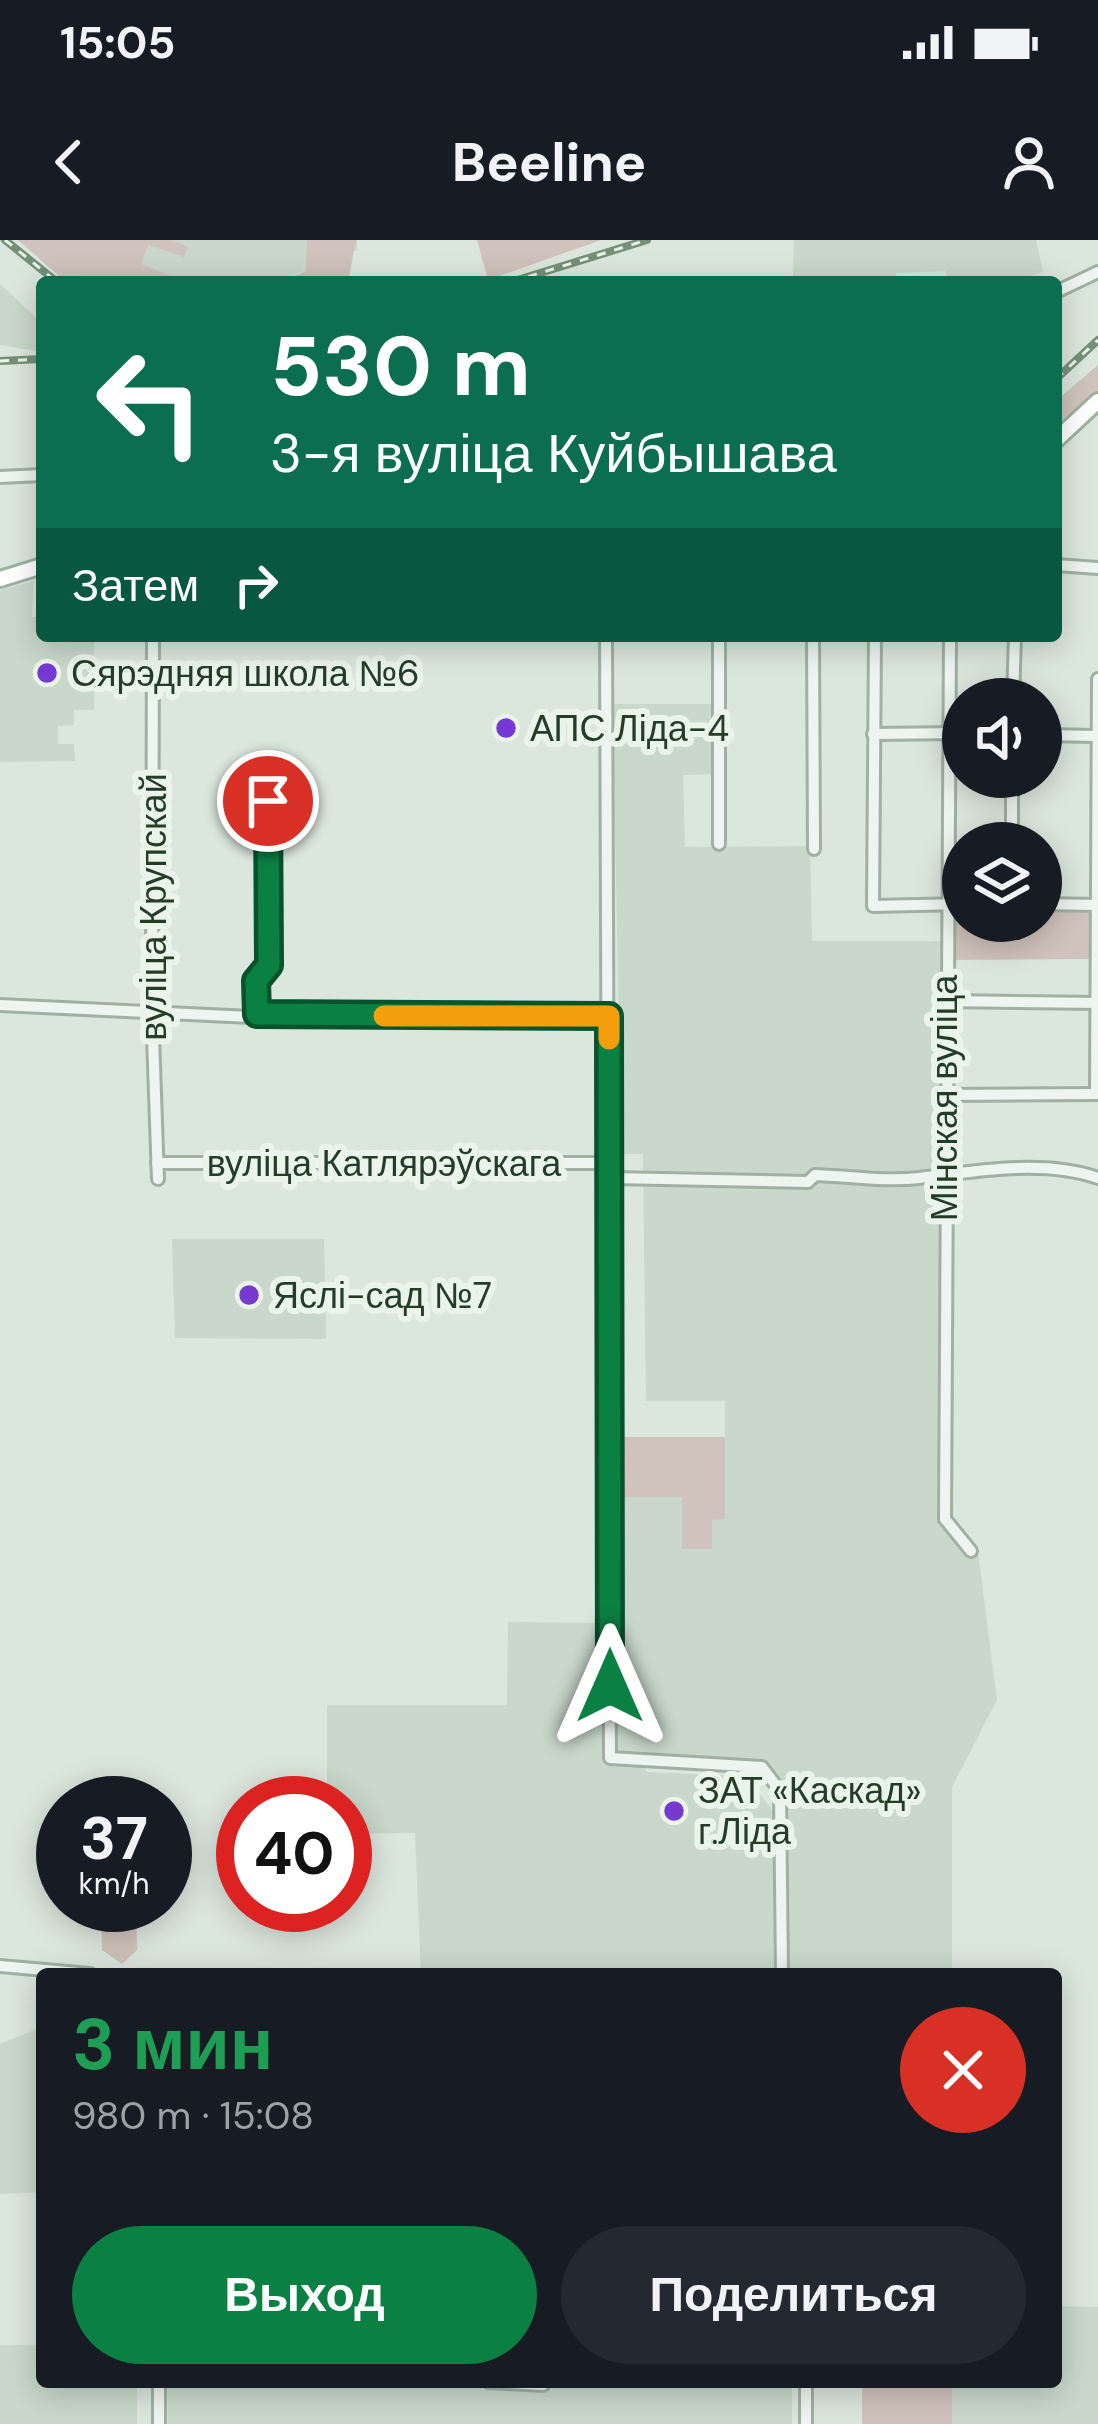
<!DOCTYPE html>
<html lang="ru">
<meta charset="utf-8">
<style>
:root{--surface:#171b24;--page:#242831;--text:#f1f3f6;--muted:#9ea1a6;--accent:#0b8043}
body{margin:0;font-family:"DM Sans",sans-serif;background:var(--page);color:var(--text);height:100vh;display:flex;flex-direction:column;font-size:45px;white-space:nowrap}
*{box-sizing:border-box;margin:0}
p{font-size:39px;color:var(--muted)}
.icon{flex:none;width:66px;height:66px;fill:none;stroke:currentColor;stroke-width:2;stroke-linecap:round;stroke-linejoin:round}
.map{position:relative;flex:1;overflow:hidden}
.side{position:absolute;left:36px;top:1728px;width:1026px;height:420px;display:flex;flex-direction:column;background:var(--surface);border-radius:12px;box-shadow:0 6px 30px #0003}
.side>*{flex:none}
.top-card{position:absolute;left:36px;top:36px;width:1026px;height:366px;border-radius:12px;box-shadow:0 6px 30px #0003;background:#0b6e4f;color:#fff;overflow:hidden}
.fabs{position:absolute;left:942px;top:438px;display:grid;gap:24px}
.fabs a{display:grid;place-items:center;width:120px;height:120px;border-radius:50%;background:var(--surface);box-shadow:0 6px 30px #0003;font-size:60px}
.speed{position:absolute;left:36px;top:1536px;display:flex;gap:24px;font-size:60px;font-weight:700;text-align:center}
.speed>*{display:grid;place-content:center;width:156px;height:156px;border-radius:50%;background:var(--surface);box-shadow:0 6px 30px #0003;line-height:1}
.speed small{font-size:30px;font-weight:400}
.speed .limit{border:18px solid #d22;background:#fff;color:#111}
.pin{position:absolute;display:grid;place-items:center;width:102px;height:102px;color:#fff;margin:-51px;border:6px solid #fff;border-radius:50%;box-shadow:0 3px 12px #0007}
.me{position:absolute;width:132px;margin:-66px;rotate:0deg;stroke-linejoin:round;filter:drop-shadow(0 0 9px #0008)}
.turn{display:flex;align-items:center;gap:42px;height:252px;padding:0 36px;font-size:54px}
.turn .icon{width:156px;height:156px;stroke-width:2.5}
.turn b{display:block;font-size:84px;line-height:102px}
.then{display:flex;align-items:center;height:114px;padding:0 36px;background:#0003;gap:24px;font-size:45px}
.round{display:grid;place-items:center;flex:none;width:126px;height:126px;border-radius:63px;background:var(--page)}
.headline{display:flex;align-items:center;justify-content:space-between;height:204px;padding:0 36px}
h1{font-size:72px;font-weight:700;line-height:90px;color:#1e9e55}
.primary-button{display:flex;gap:24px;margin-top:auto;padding:24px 36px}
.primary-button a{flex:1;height:138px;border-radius:72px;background:var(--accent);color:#fff;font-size:48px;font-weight:700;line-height:138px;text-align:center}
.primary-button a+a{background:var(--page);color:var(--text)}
.status{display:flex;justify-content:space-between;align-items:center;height:84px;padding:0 60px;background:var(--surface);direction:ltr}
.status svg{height:33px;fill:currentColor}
header{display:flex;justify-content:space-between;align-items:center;height:156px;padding:0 36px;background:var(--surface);font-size:54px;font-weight:700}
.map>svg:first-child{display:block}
</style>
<div class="status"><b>15:05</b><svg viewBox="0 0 49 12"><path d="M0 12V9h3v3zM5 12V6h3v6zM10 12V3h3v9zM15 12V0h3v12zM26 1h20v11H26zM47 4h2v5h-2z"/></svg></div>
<header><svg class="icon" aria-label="back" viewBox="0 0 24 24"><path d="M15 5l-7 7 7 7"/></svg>Beeline<svg class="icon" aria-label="person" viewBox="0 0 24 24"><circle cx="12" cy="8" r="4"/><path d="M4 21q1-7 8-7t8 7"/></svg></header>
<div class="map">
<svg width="1098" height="2184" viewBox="0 0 1098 2184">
<rect width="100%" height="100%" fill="#dbe6dd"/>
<g fill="#c9d8cb" fill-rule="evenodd">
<polygon points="90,0 357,0 357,10 276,42 119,42"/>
<polygon points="794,0 1036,0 1043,32 1013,42 950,42 945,31 896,33 896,42 793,42"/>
<polygon points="0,44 42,83 42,112 0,105"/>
<polygon points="34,341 32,377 42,377 42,396 94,396 94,470 74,470 74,485 58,486 58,504 74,504 75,521 0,522 0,350"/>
<path d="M612,464H716V534L683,535L685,607L810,606L812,701H941L940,919L951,920L949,1280L978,1312L997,1460L952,1547V1734H421L415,1593L345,1594V1563H327V1465H507L508,1382L622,1383L620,1257H682V1308L712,1279H725V1161H646L643,914H622ZM645,1517L766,1522L786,1544L787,1637L774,1636V1572L745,1536L646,1532Z"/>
<polygon points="172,999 324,999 326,1099 175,1098"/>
<polygon points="42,1787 42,1952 0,1954 0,1804"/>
<polygon points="1056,2066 1098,2067 1098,2184 952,2184 952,2142 1056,2142"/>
<polygon points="0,2105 42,2105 42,2142 137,2142 137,2184 0,2184"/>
<polygon points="167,2142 792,2142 792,2184 168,2184"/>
</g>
<g fill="#d0c2bc">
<polygon points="18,0 172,0 188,7 184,17 148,5 141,24 186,42 66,42"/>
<polygon points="307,0 356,0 348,42 279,42 306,31"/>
<polygon points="477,0 601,0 488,40"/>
<polygon points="1098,125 1098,170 1056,207 1056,161"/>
<polygon points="1090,669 1090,719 950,720 951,671 963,671 963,681 1041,681 1041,670"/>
<polygon points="620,1197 725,1197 725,1279 712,1280 712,1309 682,1309 682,1257 620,1257"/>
<polygon points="101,1665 136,1665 137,1710 122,1724 102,1710"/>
<rect x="862" y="2142" width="90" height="42"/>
</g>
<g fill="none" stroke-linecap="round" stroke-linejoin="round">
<defs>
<g id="minor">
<polyline points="1056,52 1098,32"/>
<polyline points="0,237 42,235"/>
<polyline points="1056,325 1098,328"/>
<polyline points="153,396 152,768 158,939"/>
<polyline points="606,396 610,1518 762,1527 780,1551 782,1734"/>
<polyline points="719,396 719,604"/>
<polyline points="813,396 814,609"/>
<polyline points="875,396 873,666 963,664"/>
<polyline points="950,396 945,1279 971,1311"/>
<polyline points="1013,459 1015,396"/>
<polyline points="873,494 963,493"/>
<polyline points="1041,495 1098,496"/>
<polyline points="1012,603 1012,537"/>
<polyline points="1041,664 1098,665"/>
<polyline points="945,761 1098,763"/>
<polyline points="0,765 272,778 609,776"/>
<polyline points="257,774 257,741 269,725 269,534"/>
<polyline points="1096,854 1098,439"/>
<polyline points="945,855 1097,854"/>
<polyline points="157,923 611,923"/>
<path d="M611,938L808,942L815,935C848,936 886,942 919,938C975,931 1044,919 1098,938"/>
<polyline points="0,1726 90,1734"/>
<polyline points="488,2142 543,2145"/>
<polyline points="806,2142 806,2184"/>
<polyline points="159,2184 159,2142"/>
</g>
<g id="major">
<polyline points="1056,200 1098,161"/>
<polyline points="0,339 42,326"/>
</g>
</defs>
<use href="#minor" stroke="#a1b0a3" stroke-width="16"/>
<use href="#major" stroke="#9ab29e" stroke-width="20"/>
<use href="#minor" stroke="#eef4ef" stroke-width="10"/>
<use href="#major" stroke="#fff" stroke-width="14"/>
<defs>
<g id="rail">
<polyline points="5,0 57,42"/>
<polyline points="511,42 647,0"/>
<polyline points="0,121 42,119"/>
<polyline points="1056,139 1098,100"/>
</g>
</defs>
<use href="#rail" stroke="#749079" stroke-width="8"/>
<use href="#rail" stroke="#eaf4eb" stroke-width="3" stroke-dasharray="9" stroke-linecap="butt"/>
</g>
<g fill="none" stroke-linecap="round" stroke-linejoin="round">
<defs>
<polyline id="route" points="268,561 269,725 256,741 257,774 609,776 610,1446"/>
</defs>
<use href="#route" stroke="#07532c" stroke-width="30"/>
<use href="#route" stroke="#0b8043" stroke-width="21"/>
<polyline stroke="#f59e0b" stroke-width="21" points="384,776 609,776 609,799"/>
</g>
<g fill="#7639d2" stroke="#eaf4eb" stroke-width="4.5">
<circle cx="47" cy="433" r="12"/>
<circle cx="506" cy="488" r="12"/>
<circle cx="249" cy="1055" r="12"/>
<circle cx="674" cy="1571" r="12"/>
</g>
<g text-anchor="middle" stroke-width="12" stroke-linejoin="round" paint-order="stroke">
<g font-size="36" fill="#253c29" stroke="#eaf4eb" text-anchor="start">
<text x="71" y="446">Сярэдняя школа №6</text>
<text x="530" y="501">АПС Ліда-4</text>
<text x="273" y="1068">Яслі-сад №7</text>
<text x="698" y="1563">ЗАТ «Каскад»<tspan x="698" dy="41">г.Ліда</tspan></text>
</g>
<g font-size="36" fill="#253c29" stroke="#eaf4eb">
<text transform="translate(153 667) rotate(-90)" y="13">вуліца Крупскай</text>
<text transform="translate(944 858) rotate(-90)" y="13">Мінская вуліца</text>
<text x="384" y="936">вуліца Катлярэўскага</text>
</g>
</g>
</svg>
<div class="fabs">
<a><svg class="icon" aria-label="sound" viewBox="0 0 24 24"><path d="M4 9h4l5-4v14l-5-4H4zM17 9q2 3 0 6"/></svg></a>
<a><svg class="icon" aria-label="layers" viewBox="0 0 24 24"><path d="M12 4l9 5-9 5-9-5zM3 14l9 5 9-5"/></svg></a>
</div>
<div class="speed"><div>37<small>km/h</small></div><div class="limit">40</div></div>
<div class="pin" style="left:268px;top:561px;background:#d93025"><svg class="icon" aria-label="arrive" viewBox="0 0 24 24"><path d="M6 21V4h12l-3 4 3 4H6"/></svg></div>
<svg class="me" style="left:610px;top:1446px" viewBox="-20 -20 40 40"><path d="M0-17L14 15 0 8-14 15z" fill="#0b8043" stroke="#fff" stroke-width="4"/></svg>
<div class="top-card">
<div class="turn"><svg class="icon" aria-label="left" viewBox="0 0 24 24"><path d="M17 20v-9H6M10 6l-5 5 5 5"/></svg><div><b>530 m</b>3-я вуліца Куйбышава</div></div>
<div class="then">Затем<svg class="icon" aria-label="right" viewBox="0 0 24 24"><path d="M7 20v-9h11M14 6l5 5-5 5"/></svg></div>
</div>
<section class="side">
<div class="headline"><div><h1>3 мин</h1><p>980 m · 15:08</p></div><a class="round" style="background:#d93025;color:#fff"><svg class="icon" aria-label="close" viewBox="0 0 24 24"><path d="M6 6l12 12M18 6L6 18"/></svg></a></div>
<div class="primary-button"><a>Выход</a><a>Поделиться</a></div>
</section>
</div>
